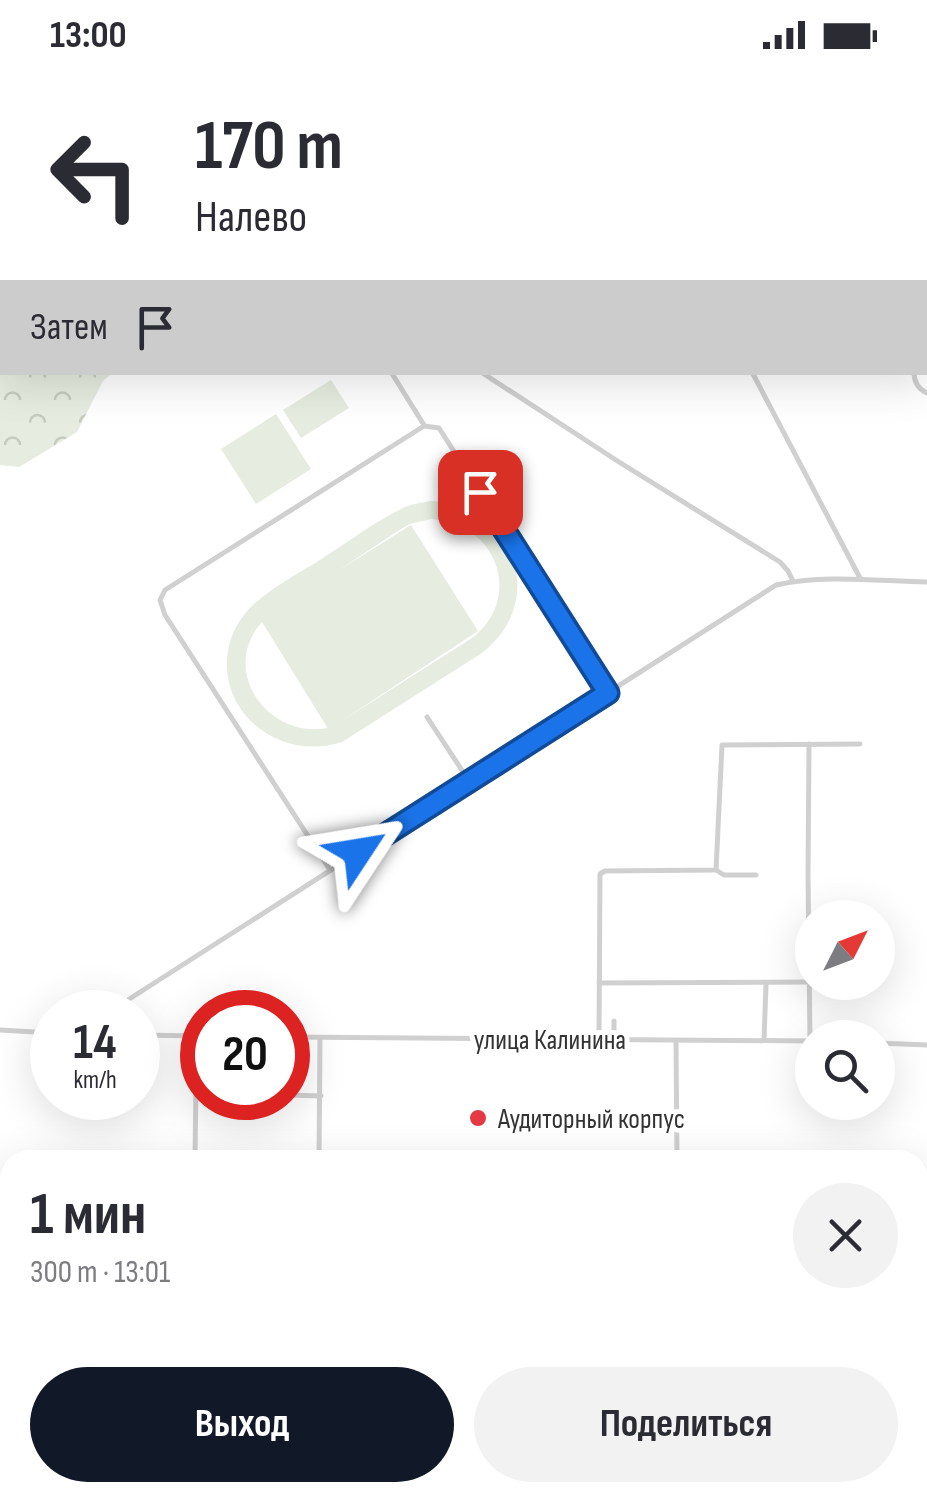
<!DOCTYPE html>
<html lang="ru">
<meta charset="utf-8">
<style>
:root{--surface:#fff;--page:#f2f2f3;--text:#2b2b33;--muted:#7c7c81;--accent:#111827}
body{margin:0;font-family:"Sofia Sans Condensed",sans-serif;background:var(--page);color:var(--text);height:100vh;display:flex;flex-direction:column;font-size:38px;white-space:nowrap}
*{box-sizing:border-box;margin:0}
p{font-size:32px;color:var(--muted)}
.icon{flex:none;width:55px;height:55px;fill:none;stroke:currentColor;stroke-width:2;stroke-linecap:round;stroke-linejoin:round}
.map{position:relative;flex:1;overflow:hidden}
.drawer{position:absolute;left:0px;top:1080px;width:928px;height:352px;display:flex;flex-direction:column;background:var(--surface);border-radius:30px 30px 0 0;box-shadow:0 10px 40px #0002}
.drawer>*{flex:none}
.guide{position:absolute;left:0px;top:0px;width:928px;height:305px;box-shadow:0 10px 40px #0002;background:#fff;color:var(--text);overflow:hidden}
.needle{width:65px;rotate:48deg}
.controls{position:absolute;left:795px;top:830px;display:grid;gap:20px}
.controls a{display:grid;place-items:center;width:100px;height:100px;border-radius:50%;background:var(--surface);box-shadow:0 10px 40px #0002;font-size:50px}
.speed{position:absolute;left:30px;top:920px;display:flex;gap:20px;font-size:50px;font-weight:700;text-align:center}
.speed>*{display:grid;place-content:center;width:130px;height:130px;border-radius:50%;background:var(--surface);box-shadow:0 10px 40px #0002;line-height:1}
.speed small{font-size:25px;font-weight:400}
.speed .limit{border:15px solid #d22;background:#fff;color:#111}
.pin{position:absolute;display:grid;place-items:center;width:85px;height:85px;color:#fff;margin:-42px;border-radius:20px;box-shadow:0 5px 15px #0006}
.me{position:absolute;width:110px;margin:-55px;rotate:57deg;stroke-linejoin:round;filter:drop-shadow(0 0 8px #0008)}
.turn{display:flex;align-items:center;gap:35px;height:210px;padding:0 30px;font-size:45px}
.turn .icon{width:130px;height:130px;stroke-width:2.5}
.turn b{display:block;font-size:70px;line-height:85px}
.then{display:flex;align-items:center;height:95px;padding:0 30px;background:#0003;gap:20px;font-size:38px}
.round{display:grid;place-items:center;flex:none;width:105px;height:105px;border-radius:52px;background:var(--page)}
.headline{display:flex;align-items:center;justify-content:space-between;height:170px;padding:0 30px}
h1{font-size:60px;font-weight:700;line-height:75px}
.action{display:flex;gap:20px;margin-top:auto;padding:20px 30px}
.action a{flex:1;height:115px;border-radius:60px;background:var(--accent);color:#fff;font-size:40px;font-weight:700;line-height:115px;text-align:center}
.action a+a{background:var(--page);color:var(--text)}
.status{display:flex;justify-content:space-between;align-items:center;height:70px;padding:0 50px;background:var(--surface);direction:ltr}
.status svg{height:28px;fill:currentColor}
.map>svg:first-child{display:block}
</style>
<div class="status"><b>13:00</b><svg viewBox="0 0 49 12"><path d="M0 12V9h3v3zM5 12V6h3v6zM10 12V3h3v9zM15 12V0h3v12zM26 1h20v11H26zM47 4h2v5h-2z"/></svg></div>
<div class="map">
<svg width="927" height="1431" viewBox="0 0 927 1431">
<defs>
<pattern id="forest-crowns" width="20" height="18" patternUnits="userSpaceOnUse" patternTransform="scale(2.5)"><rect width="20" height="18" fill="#e6ecdf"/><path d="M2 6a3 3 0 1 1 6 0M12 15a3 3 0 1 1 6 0" fill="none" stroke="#c6cbc0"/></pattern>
<pattern id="park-dots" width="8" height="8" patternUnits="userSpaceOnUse" patternTransform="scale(2.5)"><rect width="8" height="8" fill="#e6ecdf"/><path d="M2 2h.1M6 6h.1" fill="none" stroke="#c6cbc0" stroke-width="1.8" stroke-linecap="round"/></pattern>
</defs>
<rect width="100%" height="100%" fill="#fff"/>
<polygon fill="url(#forest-crowns)" points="2,261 2,302 112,303 103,311 77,362 19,397 0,395 0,265"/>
<polygon fill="url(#park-dots)" points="918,1128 927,1128 927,1431 899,1431 898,1423 918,1422"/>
<g fill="#e6ecdf" fill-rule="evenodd">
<polygon points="331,310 349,338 301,368 283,340"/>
<polygon points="276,344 311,399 256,434 221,379"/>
<path d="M430,431C513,434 550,530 482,583L342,672C271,695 203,628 235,559C240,550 246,541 253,535C273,516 300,503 323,488C348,472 374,452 401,439C410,434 420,433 430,431ZM431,449C496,452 525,527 472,568L337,654L478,561L411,455L336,502L401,459L410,454ZM262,552L327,657V658C267,669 219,600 262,552Z"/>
</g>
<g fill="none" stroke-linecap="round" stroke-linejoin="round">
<g stroke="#d0d0d0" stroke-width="5">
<polyline points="3,0 7,2"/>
<polyline points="908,0 909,2"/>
<polyline points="217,2 218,0"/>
<polyline points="676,2 676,0"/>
<polyline points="925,38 927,38"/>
<polyline points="925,73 927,73"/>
<polyline points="925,146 927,146"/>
<polyline points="925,263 927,263"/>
<polyline points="391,302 424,355"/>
<polyline points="481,302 619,392 780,492 788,501 793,511"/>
<polyline points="752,302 860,508"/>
<path d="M914,302C914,312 918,319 927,323"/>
<polyline points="427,647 469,711"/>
<polyline points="809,674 808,806 810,971"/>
<polyline points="330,800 165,545 160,530 165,520 424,356 439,358 608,623"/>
<polyline points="716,800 724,805 756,805"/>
<polyline points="599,913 809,912"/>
<path d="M109,942L776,515C825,504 877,511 927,512"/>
<polyline points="0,960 52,963"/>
<polyline points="138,965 202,966"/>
<polyline points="288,967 812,971"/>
<polyline points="599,969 600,804 605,801 716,800 722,675 860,674"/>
<polyline points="614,969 614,951"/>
<polyline points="764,970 766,914"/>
<polyline points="676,971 677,1090"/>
<polyline points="878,973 927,975"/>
<polyline points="288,1025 321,1026"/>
<polyline points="195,1090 196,1008 202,1008"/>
<polyline points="319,1090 320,968"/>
<polyline points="0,1114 10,1114"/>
<polyline points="0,1160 10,1161"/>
<polyline points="0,1380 10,1380"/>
<polyline points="543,1422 543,1431"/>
<polyline points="577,1422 577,1431"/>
<polyline points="890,1422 891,1431"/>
<polyline points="0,1425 5,1428 109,1430"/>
<polyline points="354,1431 354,1422"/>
</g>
<polyline stroke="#d0d0d0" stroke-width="10" points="657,1431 662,1422"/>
</g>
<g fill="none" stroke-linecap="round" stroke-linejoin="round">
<defs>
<polyline id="route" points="358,782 608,623 480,422"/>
</defs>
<use href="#route" stroke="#114b97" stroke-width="25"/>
<use href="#route" stroke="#1a73e8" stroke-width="18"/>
</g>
<circle fill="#e63946" stroke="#fff" stroke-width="4" cx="478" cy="1048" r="10"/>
<g text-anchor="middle" stroke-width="10" stroke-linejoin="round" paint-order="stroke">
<g font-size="28" fill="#333" stroke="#fff">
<text x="550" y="979">улица Калинина</text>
</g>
<g font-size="28" fill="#333" stroke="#fff" text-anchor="start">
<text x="498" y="1058">Аудиторный корпус</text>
</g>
</g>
</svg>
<div class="controls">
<a><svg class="needle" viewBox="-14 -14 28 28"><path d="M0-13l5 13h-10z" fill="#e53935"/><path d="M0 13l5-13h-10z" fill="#7c7c81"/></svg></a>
<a><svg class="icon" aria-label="search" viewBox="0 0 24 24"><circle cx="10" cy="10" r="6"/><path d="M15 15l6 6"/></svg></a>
</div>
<div class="speed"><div>14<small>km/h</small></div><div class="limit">20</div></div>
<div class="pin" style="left:480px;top:422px;background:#d93025"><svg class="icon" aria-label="arrive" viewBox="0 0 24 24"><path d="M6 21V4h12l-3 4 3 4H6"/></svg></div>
<svg class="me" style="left:358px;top:782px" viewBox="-20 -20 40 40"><path d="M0-17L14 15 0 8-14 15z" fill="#1a73e8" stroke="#fff" stroke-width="4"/></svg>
<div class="guide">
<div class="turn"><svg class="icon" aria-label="left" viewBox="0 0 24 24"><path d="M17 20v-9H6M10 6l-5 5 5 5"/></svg><div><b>170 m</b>Налево</div></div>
<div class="then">Затем<svg class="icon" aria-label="arrive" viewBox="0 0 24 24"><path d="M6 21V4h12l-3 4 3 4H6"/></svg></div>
</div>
<section class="drawer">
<div class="headline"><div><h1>1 мин</h1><p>300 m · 13:01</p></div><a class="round"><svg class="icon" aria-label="close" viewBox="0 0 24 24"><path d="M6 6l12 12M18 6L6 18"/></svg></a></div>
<div class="action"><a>Выход</a><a>Поделиться</a></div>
</section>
</div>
